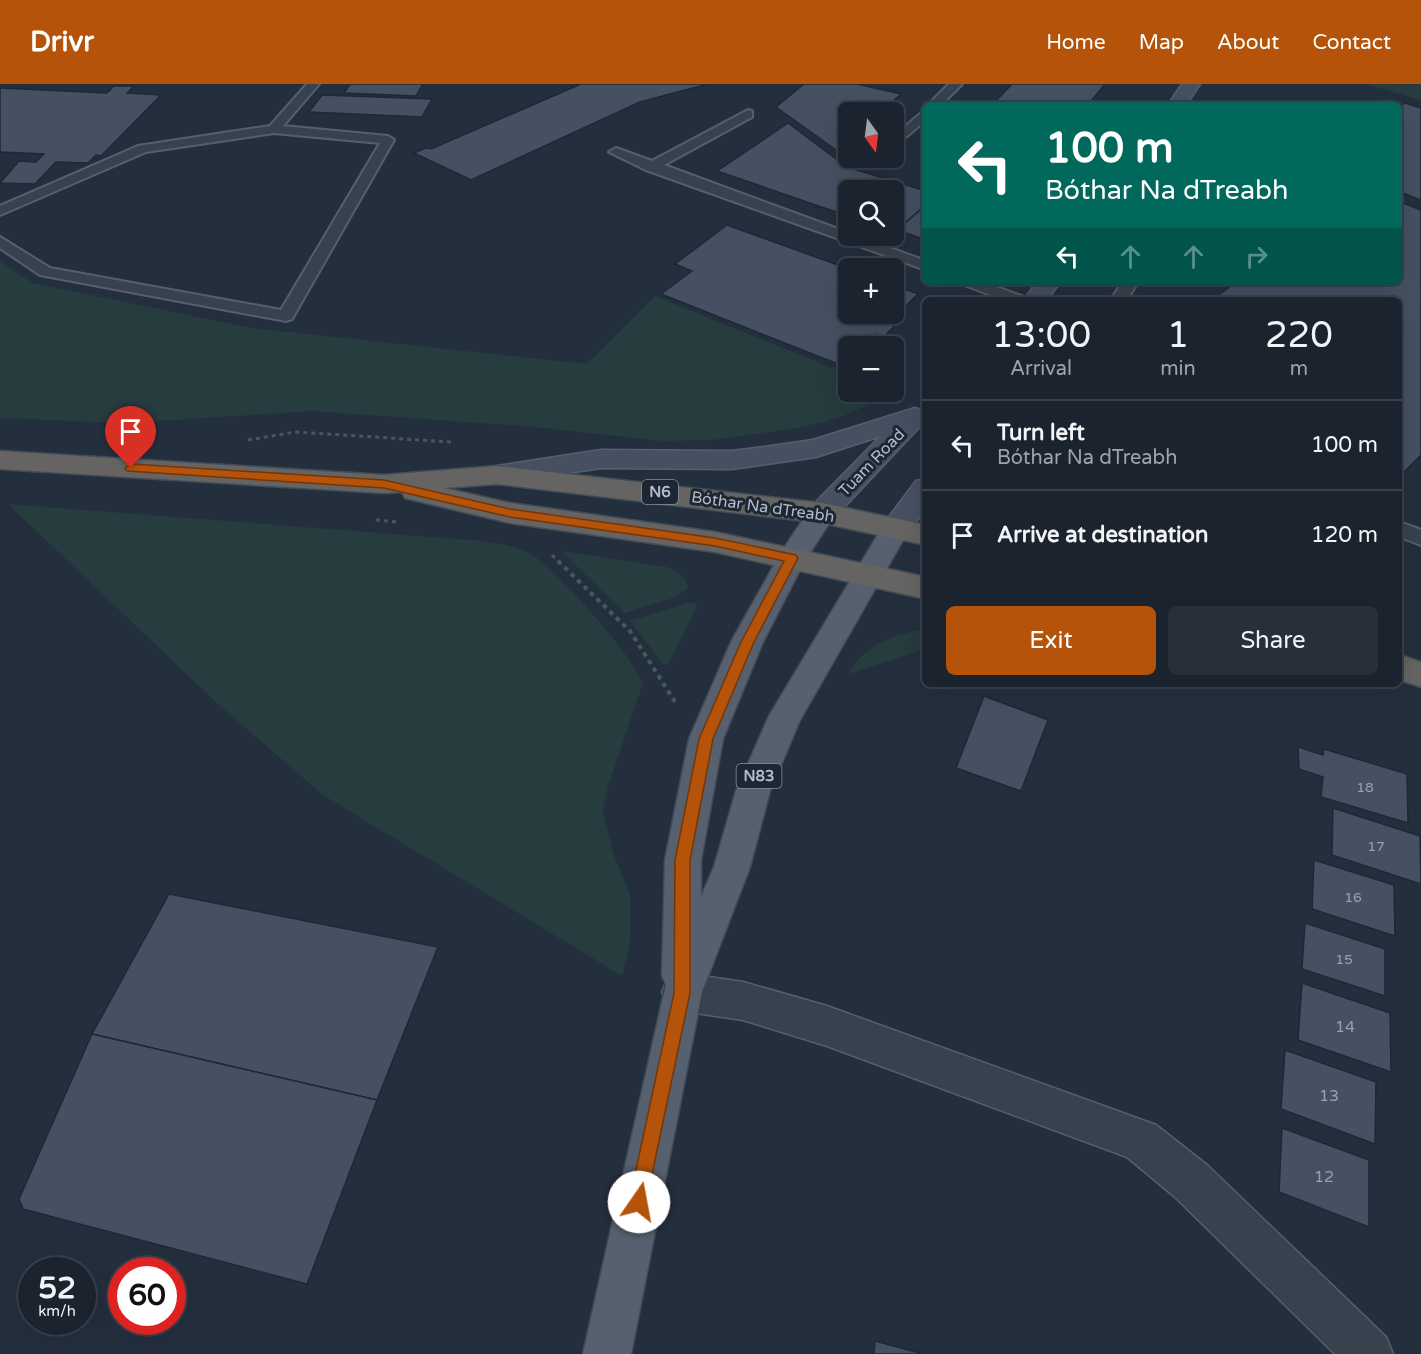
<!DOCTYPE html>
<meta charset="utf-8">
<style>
:root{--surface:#1b232e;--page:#282f3a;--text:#f1f3f6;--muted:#a0a4aa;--line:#39404a;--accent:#b45309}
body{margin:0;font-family:"Varela Round",sans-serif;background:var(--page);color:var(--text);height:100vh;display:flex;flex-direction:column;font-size:22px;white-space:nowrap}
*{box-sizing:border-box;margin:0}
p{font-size:20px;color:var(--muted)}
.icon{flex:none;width:33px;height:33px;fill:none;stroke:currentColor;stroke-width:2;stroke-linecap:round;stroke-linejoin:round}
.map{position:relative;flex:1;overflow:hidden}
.side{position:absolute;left:922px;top:213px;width:480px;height:390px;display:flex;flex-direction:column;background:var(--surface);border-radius:9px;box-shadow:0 6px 24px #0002,0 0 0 2px var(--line)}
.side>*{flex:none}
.top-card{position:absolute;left:922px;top:18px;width:480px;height:183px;border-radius:9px;box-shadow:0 6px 24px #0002,0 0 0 2px var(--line);background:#00695c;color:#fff;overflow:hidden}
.needle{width:39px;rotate:166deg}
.controls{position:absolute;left:838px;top:18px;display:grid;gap:12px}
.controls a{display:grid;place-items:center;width:66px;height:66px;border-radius:9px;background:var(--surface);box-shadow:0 6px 24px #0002,0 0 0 2px var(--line);font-size:30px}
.speed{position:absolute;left:18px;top:1173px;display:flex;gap:12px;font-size:30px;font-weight:700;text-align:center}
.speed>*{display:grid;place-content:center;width:78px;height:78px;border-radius:50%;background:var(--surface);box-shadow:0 6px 24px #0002,0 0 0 2px var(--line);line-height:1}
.speed small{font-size:15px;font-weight:400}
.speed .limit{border:9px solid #d22;background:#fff;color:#111}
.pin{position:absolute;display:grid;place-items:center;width:51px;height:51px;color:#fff;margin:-62px -26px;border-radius:50% 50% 50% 0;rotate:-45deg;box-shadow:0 0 6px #0007}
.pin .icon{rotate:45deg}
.me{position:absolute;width:66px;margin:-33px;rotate:12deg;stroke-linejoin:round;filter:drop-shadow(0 0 4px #0008)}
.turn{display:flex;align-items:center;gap:21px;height:126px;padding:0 24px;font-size:27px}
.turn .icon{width:78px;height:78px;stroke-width:2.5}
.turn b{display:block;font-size:42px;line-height:51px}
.lanes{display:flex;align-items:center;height:57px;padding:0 24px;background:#0003;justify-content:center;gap:30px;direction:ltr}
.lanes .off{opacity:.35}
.eta{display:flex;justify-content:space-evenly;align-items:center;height:102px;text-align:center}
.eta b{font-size:36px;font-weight:600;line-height:42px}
.action{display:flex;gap:12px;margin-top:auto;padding:12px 24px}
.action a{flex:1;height:69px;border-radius:9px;background:var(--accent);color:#fff;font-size:24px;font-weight:600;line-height:69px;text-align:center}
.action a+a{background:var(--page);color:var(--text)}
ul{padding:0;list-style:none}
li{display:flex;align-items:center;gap:18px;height:90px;padding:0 24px;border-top:2px solid var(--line)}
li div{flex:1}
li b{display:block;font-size:22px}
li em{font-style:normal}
header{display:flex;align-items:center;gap:36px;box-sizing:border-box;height:84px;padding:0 30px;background:var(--accent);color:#fff}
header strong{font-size:28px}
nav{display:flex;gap:33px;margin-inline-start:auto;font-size:21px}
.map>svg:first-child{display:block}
</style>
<header>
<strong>Drivr</strong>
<nav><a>Home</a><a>Map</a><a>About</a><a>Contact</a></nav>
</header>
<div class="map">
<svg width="1421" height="1270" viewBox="0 0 1421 1270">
<rect width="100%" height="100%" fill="#242f3e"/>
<g fill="#263c3f">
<polygon points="1364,0 1421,0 1421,16"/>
<polygon points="0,177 32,199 252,244 587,280 655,212 849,291 849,308 894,308 894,300 910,302 839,334 798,344 712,356 662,357 535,343 314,327 124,339 0,334"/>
<path d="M8,420L482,457C499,459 516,462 531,470C555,484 634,573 643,599L608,702L603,727L613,769L630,810V859L622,892L323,711L218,620Z"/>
<path d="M561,467L667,483C677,488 687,492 688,504L676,513L625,529Z"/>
<polygon points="687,519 695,519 697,523 669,579 664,581 630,537"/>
<path d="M925,546V565L848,590C863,562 895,548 925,546Z"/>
</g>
<g fill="#455162" stroke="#1f2835" stroke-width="1.5">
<polygon points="350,0 423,0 416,12 344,9"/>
<polygon points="581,0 708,0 640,18 471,96 414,69 426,64 431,65"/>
<polygon points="804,0 857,0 901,10 881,28 849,28 849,58 839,68 776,23"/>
<polygon points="1012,0 1105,0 1088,21 992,21"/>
<polygon points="114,2 134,2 127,9 161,11 101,72 96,71 88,79 56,78 35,100 0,99 19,77 36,78 44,70 0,68 0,4 107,9"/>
<polygon points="322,11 432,15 422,33 309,28"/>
<polygon points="1405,19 1421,24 1421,116 1400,108 1400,22"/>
<polygon points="788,39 847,83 926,107 926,121 894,149 894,106 849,106 849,145 835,140 845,131 717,87"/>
<polygon points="1400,118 1421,126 1421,371 1400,392 1400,216 1211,216 1237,198 1400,198"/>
<polygon points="926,121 926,156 897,146"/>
<polygon points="727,141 849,185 849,230 894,230 894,201 918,210 890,237 898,239 883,253 877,250 864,262 849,262 849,277 843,282 661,210 692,187 675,180"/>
<polygon points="984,612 1048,636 1021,707 956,684"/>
<polygon points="1298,663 1323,671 1324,665 1407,690 1408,739 1321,713 1323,693 1299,685"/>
<polygon points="1333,724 1420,752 1421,800 1332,771"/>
<polygon points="1314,776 1394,801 1395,852 1312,825"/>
<polygon points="169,810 438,863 377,1016 92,950"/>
<polygon points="1305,839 1385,865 1385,912 1302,885"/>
<polygon points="1302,899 1390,929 1391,988 1298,956"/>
<polygon points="92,950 377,1016 307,1200 23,1125 19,1115"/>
<polygon points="1285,966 1376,998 1375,1060 1281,1025"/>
<polygon points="1282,1044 1369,1076 1369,1143 1279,1108"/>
<polygon points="875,1257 923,1270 874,1270"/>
</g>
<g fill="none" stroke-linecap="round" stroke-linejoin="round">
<defs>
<g id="service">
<polygon points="307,0 319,0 283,42 388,52 394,56 292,235 286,237 40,191 0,164 0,153 50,184 281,226 380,59 274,49 146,68 0,131 0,122 138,62 270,42"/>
<polygon points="949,0 962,0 941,21 928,21"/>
<polygon points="926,25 926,36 894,63 894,52"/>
<polygon points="748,26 752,27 752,33 664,81 849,149 849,152 857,152 926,177 926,186 646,86 609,68 616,64 652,77"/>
<polygon points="961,198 983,198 1024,213 1026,216 1004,216 964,201"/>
<polygon points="1122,198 1138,198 1127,216 1111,216"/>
<polygon points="1400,438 1421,446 1421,461 1400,453"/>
</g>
<polygon id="minor" points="682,889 743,898 827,922 1156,1041 1207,1081 1386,1253 1393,1270 1335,1270 1175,1113 1127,1073 827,962 743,936 682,927 668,922 662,908 668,894"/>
<g id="secondary">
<polygon points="1182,0 1200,0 1186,21 1168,21"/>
<polygon points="1037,198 1060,198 1047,216 1024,216"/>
<polygon points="915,324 926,328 924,338 832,436 822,439 812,436 808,429 812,422 881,352 816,373 732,385 601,384 497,400 487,397 483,391 487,385 497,382 601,366 732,367 771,362 813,356"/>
<polygon points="926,395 926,424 906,451 896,454 886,451 882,444 886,437 916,397"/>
</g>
<polygon id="primary" points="822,419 832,422 836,429 804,478 763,558 723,655 701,776 701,813 714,783 736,707 769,632 886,437 896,434 906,437 910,444 800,636 770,707 750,783 702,908 631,1270 583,1270 666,900 662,892 665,776 689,655 731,558 782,467 812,422"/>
<g id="trunk">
<polygon points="0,367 384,391 497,382 822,419 926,441 926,461 822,439 497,400 444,404 510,419 715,448 926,493 926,515 715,468 510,439 405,414 402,408 384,409 0,385"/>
<polygon points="1400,571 1421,578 1421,603 1400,596"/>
</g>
</defs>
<use href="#service" stroke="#565f6c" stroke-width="4"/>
<use href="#minor" stroke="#565f6c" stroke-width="3"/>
<use href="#secondary" stroke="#565f6c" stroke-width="3"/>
<use href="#primary" stroke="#414a57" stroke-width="3"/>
<use href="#trunk" stroke="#434c59" stroke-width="3"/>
<g stroke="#44595c" stroke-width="3" stroke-dasharray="4 4" stroke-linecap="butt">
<polyline points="248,356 295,348 452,358"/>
<polyline points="376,436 399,438"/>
<polyline points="552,471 559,478"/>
</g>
<polyline stroke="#44595c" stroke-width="4" stroke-dasharray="4.5 4.5" stroke-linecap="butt" points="558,477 630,547 677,621"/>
<use href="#service" fill="#38414e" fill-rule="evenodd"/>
<use href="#minor" fill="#38414e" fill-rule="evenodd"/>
<use href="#secondary" fill="#465061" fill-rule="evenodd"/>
<use href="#primary" fill="#56606e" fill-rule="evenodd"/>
<use href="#trunk" fill="#656462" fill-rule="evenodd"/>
</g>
<polygon fill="#b45309" stroke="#753606" stroke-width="1.5" points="131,380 384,396 510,425 715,454 796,471 798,474 754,558 713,655 690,776 690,909 645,1124 639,1127 632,1124 629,1118 674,909 675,776 699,655 741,558 784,477 715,462 510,433 384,404 127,387 125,384"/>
<g text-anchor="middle" stroke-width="6" stroke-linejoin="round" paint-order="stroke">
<g font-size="14" fill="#98a1af">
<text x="1365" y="708">18</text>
<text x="1376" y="767">17</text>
<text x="1353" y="818">16</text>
<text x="1344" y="880">15</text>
</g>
<g fill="#1d2633" stroke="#878f9c" stroke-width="1.5">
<rect x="642" y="396" width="36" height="24" rx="4.5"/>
<rect x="736.5" y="680" width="45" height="24" rx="4.5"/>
</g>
<g font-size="15" font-weight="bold" fill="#b4bcc9">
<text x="660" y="413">N6</text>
<text x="759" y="697">N83</text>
</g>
<g font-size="16" fill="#b4bcc9" stroke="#1d2633">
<text transform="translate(871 378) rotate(-46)" y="6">Tuam Road</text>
<text transform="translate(763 422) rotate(8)" y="6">Bóthar Na dTreabh</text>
</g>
<g font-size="16" fill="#98a1af">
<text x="1345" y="948">14</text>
<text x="1329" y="1017">13</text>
<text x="1324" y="1098">12</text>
</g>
</g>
</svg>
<div class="controls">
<a><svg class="needle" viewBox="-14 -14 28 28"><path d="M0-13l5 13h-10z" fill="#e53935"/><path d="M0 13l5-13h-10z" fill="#a0a4aa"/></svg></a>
<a><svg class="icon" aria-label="search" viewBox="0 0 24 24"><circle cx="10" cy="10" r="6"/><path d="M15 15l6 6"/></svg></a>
<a>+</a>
<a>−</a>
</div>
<div class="speed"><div>52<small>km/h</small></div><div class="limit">60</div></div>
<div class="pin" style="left:131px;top:384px;background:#d93025"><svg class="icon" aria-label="arrive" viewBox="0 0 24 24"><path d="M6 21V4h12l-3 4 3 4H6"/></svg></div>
<svg class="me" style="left:639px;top:1118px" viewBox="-20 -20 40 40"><circle r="19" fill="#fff"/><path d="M0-13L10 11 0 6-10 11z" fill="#b45309"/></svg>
<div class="top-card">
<div class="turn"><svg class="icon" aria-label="left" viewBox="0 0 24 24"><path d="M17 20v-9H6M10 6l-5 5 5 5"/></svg><div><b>100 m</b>Bóthar Na dTreabh</div></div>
<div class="lanes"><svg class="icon" aria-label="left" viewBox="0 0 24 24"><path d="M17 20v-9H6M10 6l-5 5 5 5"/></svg><svg class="icon off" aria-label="ahead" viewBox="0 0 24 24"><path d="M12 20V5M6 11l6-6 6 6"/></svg><svg class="icon off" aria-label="ahead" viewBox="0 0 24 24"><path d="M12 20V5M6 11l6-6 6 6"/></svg><svg class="icon off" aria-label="right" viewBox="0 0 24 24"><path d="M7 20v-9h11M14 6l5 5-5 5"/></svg></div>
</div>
<section class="side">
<div class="eta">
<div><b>13:00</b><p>Arrival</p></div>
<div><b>1</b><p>min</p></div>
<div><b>220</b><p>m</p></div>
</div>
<ul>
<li><svg class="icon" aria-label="left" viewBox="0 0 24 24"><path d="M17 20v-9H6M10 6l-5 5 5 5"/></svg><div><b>Turn left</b><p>Bóthar Na dTreabh</p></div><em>100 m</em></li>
<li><svg class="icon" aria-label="arrive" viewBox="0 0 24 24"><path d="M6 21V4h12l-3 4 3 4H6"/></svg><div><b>Arrive at destination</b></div><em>120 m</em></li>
</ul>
<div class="action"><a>Exit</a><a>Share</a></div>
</section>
</div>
